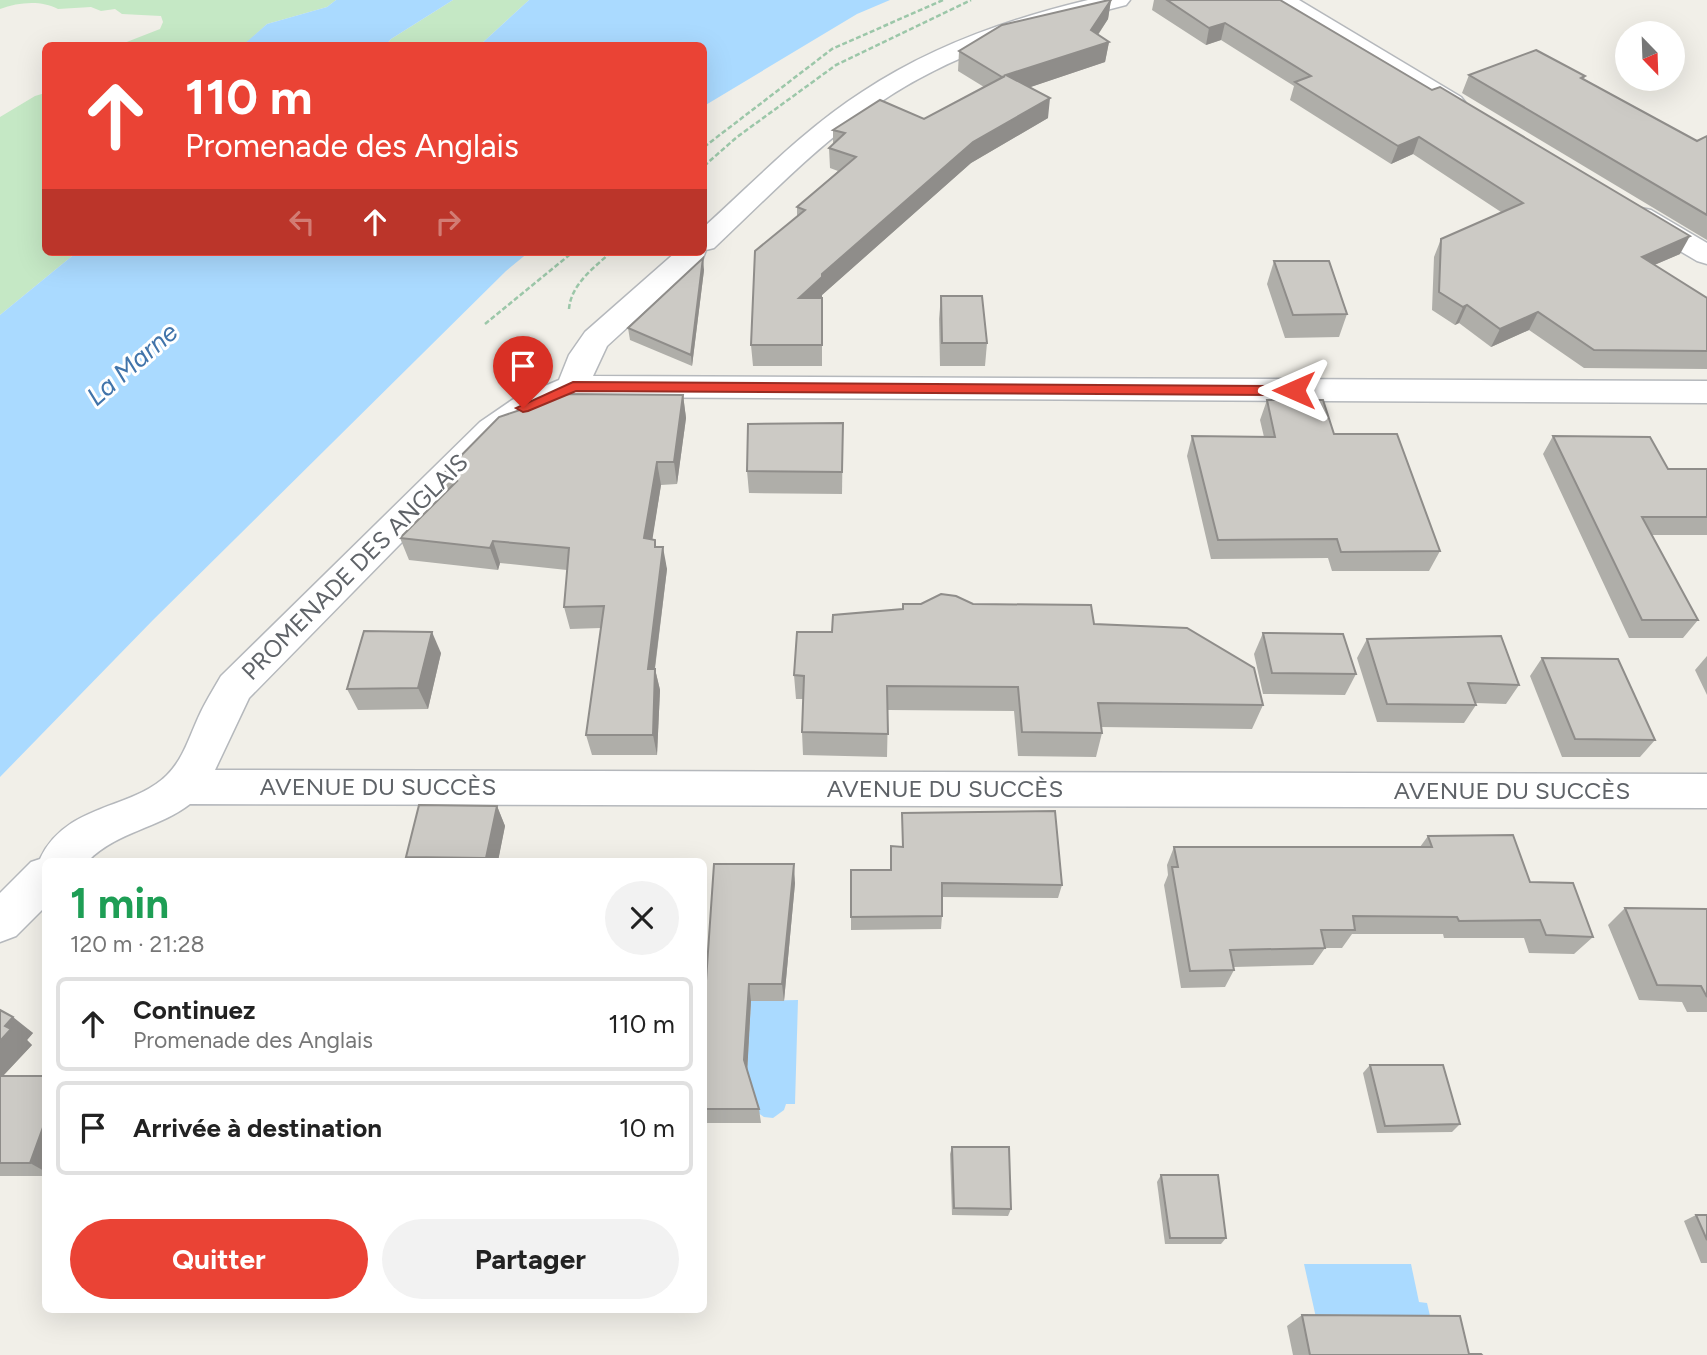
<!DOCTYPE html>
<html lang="fr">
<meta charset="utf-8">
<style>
:root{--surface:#fff;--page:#f2f2f2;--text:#222;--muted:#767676;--line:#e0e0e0;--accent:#ea4335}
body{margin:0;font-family:Figtree,sans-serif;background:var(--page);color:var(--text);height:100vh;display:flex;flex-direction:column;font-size:26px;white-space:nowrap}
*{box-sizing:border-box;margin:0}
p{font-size:23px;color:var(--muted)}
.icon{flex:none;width:38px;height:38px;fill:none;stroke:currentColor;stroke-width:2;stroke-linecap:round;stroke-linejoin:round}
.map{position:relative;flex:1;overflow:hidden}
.drawer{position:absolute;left:42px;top:858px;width:665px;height:455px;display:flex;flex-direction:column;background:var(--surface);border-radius:10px;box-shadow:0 7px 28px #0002}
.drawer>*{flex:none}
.guide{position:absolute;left:42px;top:42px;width:665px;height:214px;border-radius:10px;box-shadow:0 7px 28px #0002;background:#ea4335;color:#fff;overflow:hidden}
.needle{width:46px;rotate:157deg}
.fabs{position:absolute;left:1615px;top:21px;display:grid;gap:14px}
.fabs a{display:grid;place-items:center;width:70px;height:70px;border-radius:50%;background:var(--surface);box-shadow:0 7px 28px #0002;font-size:35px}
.pin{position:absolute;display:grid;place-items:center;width:60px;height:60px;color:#fff;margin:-72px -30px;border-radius:50% 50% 50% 0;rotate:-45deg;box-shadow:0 0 7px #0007}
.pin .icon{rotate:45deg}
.me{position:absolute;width:77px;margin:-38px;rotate:270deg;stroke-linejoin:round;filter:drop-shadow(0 0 5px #0008)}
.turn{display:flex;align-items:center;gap:24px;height:147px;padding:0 28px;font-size:32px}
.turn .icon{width:91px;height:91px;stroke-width:2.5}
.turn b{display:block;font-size:49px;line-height:60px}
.lanes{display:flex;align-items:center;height:66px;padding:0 28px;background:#0003;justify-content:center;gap:35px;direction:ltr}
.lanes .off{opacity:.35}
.round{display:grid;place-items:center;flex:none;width:74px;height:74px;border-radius:37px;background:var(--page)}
.summary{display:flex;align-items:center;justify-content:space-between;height:119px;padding:0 28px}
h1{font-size:42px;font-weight:700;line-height:52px;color:#1e9e55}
.cta{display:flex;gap:14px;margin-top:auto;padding:14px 28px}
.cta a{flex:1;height:80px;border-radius:42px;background:var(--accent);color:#fff;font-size:28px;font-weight:700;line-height:80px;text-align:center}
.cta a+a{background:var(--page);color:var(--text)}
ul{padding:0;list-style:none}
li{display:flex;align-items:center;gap:21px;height:94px;margin:0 14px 10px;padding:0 14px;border:4px solid var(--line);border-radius:10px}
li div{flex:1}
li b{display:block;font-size:26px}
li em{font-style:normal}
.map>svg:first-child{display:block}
</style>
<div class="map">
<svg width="1707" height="1355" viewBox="0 0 1707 1355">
<rect width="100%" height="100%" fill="#f1efe8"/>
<g fill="#c5e8c5">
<path d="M0,0H336L327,7L267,24L243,46L119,45L160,29L163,22L161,16L122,14L115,9L101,11L91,7L58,9C41,0 19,2 0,9Z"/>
<polygon points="453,0 529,0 480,45 386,46 391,39"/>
<polygon points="45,93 46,252 77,252 0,315 0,117 35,96"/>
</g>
<g fill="#aadaff">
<polygon points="336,0 453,0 391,39 386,45 243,45 267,24 327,7"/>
<polygon points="529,0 890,0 857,14 704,106 704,46 480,45"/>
<polygon points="77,252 529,252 506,271 153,620 0,777 0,315"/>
<polygon points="798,1000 795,1104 786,1104 784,1110 773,1118 764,1117 745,1104 751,1001"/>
<polygon points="1304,1264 1411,1264 1419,1302 1427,1303 1434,1333 1317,1322"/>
</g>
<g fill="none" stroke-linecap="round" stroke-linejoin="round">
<defs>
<g id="minor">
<path d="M1088,0H1130L1126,5C1039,27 954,52 879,103C818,144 767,198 714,248L706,250L703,258L607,346L593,376L1707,381V403L580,397L534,416L504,438L249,698L215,770L1707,774V808L190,804C159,828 116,832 88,861H46V906L16,936L0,942V893L31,862L40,859C66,803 132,810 167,775C183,759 189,738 198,718C204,704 213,690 221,676L480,422L512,400L559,380L569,355L585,332L676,252H704V227C755,181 803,130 862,92C930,47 1008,19 1088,0Z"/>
<polygon points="1271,0 1299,0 1461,97 1465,102 1461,107 1452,110 1443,107 1275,5"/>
<polygon points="1641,208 1651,210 1707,243 1707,264 1697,261 1631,222 1627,216 1631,210"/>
</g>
</defs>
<use href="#minor" stroke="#b5b8bc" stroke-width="3"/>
<g stroke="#9cc7a9" stroke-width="2.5" stroke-dasharray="5 2.5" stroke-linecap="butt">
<polyline points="704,147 832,49 943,0"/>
<polyline points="704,166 737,137 836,65 971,0"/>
<path d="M569,309C571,284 594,268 611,252"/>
<polyline points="485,324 573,252"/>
</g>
<use href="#minor" fill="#fff" fill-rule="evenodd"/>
</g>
<g fill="#afaea9">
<polygon points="1111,0 1108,19 1098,35 1109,42 1105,62 1030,87 1048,118 971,163 822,295 822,366 753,366 751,345 797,217 797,207 838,171 830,168 829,148 833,144 833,130 924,119 984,87 958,71 959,51"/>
<polygon points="1154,0 1280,0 1680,254 1654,265 1707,298 1707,369 1584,368 1529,330 1491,347 1459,323 1455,325 1432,310 1434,257 1441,239 1501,212 1413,154 1391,164 1290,100 1294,86 1221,40 1206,45 1152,10"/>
<polygon points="1469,75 1585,76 1584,79 1697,141 1707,136 1707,240 1462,93"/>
<polygon points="1274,261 1347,314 1339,337 1285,338 1267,284"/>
<polygon points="704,270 692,366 630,340 628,328"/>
<polygon points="941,296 987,343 985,366 940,366 939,319"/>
<polygon points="683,395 686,418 677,484 661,485 652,539 655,540 656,547 667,569 655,669 660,690 657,755 592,755 586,735 601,628 570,629 564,607 567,570 500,563 498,570 409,560 400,538 447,491 442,475"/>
<polygon points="1267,400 1334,434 1440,551 1429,571 1332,571 1328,558 1211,559 1187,456 1192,436 1264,437 1260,420"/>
<polygon points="843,423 842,494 749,493 747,471"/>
<polygon points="1553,436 1668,469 1707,469 1707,535 1652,535 1698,620 1683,638 1629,638 1543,454"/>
<polygon points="973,604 1094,624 1263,705 1252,729 1101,727 1102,733 1096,757 1018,756 1014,711 888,710 887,757 803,755 802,732 803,699 796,699 794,675 832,632"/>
<polygon points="1263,633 1356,674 1345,695 1263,694 1254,654"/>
<polygon points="1367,639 1519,685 1506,704 1476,703 1476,705 1464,723 1377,722 1357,658"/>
<polygon points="441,653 428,709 358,710 347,689"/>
<polygon points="1707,656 1707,695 1695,670"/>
<polygon points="1542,658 1655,740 1640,757 1562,757 1530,676"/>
<polygon points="497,806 505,826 498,861 408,861 406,857"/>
<polygon points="902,813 1062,885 1058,898 942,897 942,916 941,929 851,930 851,870 890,870 891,846 902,847"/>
<polygon points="1428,836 1530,882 1593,937 1574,954 1529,953 1524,938 1444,938 1443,934 1352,934 1342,948 1325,948 1313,965 1234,967 1234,970 1225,987 1181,988 1164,885 1168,875 1167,865 1174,847 1420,847"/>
<polygon points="795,883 784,1001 751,1001 747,1070 759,1109 761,1123 704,1123 704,1010"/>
<polygon points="1625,908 1707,909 1707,1012 1687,1012 1682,1002 1639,1000 1608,925"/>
<polygon points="0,1010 33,1033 27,1040 32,1045 3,1076 46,1076 46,1176 0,1176"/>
<polygon points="1370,1065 1460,1124 1452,1132 1377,1133 1363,1073"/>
<polygon points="952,1147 1011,1209 1008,1216 952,1215 950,1154"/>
<polygon points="1161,1175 1226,1238 1221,1244 1165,1244 1157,1182"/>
<polygon points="1696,1215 1707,1215 1707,1263 1701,1263 1684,1221"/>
<polygon points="1302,1315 1469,1354 1482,1355 1293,1355 1287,1326"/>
</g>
<g fill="#8f8d8a">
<polygon points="1111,0 1108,19 1089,48 1109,42 1105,62 1004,96 1006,75 1091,30"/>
<polygon points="1225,23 1221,40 1206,45 1209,28"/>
<polygon points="1050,98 1048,118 971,163 822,295 822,274 973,142"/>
<polygon points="1419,137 1413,154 1391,164 1398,146"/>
<polygon points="1690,236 1680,254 1631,275 1642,257"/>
<polygon points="703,258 704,270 692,366 691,355"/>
<polygon points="822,277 822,366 822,345 799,298"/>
<polygon points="1467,305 1459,323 1455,325 1463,307"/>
<polygon points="1538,312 1529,330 1491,347 1500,329"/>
<polygon points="683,395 686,418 677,484 674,462"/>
<polygon points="657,462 661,485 649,561 644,538"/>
<polygon points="493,541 500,563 498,570 490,548"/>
<polygon points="663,547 667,569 652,690 648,669"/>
<polygon points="432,632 441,653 428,709 418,688"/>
<polygon points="655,669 660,690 657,755 653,735"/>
<polygon points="497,806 505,826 498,861 487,861 486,858"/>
<polygon points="794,864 795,883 784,1001 782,984"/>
<polygon points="749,984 751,1001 747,1075 744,1060"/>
<polygon points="13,1017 33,1033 27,1040 32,1045 0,1079 0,1041 5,1026"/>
<polygon points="46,1119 46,1172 30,1163"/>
</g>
<g fill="#cccac5" stroke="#8f8d8a" stroke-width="2">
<polygon points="1109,0 1111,0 1091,30 1109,42 1006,75 1050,98 973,142 822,274 822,277 799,298 822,298 822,345 751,345 755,251 805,210 797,207 856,157 829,148 845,133 833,130 880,100 924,119 1005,76 1002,77 959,51 1002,25"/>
<polygon points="1167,0 1280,0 1432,90 1440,87 1690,236 1642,257 1707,298 1707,351 1594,350 1538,312 1500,329 1467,305 1463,307 1439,292 1441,239 1523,203 1419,137 1398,146 1295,82 1311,76 1225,23 1209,28"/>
<polygon points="1536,50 1585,76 1581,78 1697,141 1707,136 1707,215 1469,75"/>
<polygon points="703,258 691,355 628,328"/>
<polygon points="1274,261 1329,261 1347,314 1293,315"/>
<polygon points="941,296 982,296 987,343 942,343"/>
<polygon points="568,394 683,395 674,462 657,462 644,538 655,540 655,547 663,547 648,669 655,669 653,735 586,735 604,606 564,607 569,548 493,541 490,548 400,538 457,481 442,475 499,417"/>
<polygon points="1267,400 1323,400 1334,434 1397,434 1440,551 1341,552 1337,539 1218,540 1192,436 1275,437"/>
<polygon points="843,423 842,472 747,471 748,424"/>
<polygon points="1553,436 1650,437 1668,469 1707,469 1707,517 1642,517 1698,620 1642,620"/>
<polygon points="941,594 956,596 973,604 1091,605 1094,624 1187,628 1254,668 1263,705 1098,703 1102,733 1022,732 1018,687 887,686 888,734 802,732 804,676 794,675 797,632 832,632 833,615 903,609 903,604 921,604"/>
<polygon points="364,631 432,632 418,688 347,689"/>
<polygon points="1263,633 1343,634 1356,674 1272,673"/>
<polygon points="1501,636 1519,685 1468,683 1476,705 1387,704 1367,639"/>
<polygon points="1542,658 1618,659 1655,740 1575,739"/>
<polygon points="419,805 497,806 486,858 406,857"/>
<polygon points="1055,811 1062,885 942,883 942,916 851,917 851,870 891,870 891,846 903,847 902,813"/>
<polygon points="1513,835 1530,882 1573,883 1593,937 1546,935 1540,920 1459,921 1457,917 1353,916 1355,930 1321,930 1325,948 1230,950 1234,970 1190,971 1172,867 1178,867 1174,847 1432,847 1428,836"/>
<polygon points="714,864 794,864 782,984 749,984 744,1060 759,1109 704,1109 704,1010"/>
<polygon points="1625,908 1707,909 1707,997 1701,986 1657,985"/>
<polygon points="0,1010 13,1017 5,1026 11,1029 0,1041"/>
<polygon points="1370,1065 1443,1065 1460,1124 1385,1126"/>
<polygon points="0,1076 46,1076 46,1119 30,1163 0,1163"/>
<polygon points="952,1147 1009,1147 1011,1209 954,1208"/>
<polygon points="1161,1175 1218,1175 1226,1238 1170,1238"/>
<polygon points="1696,1215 1707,1215 1707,1240"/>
<polygon points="1302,1315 1460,1316 1469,1354 1481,1354 1482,1355 1310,1355"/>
</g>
<polygon fill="#ea4335" stroke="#982c22" stroke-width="2" points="573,382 1294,386 1300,390 1294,395 576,391 528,411 523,412 516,408"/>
<g text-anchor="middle" stroke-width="6" stroke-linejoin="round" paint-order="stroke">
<g font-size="24" fill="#5f6368" stroke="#fff">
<text transform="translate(355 567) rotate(-45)" y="8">PROMENADE DES ANGLAIS</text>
<text x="378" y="795">AVENUE DU SUCCÈS</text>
<text x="945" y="797">AVENUE DU SUCCÈS</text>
<text x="1512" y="799">AVENUE DU SUCCÈS</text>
</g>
<g font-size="26" font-style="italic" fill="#4174aa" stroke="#fff">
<text transform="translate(132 364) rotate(-41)" y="9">La Marne</text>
</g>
</g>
</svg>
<div class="fabs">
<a><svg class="needle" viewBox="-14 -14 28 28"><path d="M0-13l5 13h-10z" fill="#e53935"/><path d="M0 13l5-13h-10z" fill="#767676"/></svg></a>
</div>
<div class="pin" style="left:523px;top:408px;background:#d93025"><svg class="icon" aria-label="arrive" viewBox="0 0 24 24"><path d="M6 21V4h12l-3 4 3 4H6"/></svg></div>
<svg class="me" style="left:1294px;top:390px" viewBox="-20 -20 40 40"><path d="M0-17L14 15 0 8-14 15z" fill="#ea4335" stroke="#fff" stroke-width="4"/></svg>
<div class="guide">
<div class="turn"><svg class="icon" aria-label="ahead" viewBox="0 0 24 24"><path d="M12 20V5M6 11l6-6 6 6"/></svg><div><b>110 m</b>Promenade des Anglais</div></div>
<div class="lanes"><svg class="icon off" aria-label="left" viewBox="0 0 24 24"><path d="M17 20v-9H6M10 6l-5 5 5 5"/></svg><svg class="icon" aria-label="ahead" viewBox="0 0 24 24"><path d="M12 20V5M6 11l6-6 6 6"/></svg><svg class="icon off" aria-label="right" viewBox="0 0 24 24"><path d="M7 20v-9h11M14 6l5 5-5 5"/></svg></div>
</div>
<section class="drawer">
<div class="summary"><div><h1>1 min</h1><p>120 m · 21:28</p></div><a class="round"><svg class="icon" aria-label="close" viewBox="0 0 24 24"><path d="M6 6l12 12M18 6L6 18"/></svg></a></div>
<ul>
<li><svg class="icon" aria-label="ahead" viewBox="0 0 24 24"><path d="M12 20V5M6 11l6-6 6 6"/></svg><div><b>Continuez</b><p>Promenade des Anglais</p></div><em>110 m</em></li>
<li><svg class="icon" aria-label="arrive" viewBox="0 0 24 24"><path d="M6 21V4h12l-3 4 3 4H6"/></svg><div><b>Arrivée à destination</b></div><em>10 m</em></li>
</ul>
<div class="cta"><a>Quitter</a><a>Partager</a></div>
</section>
</div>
